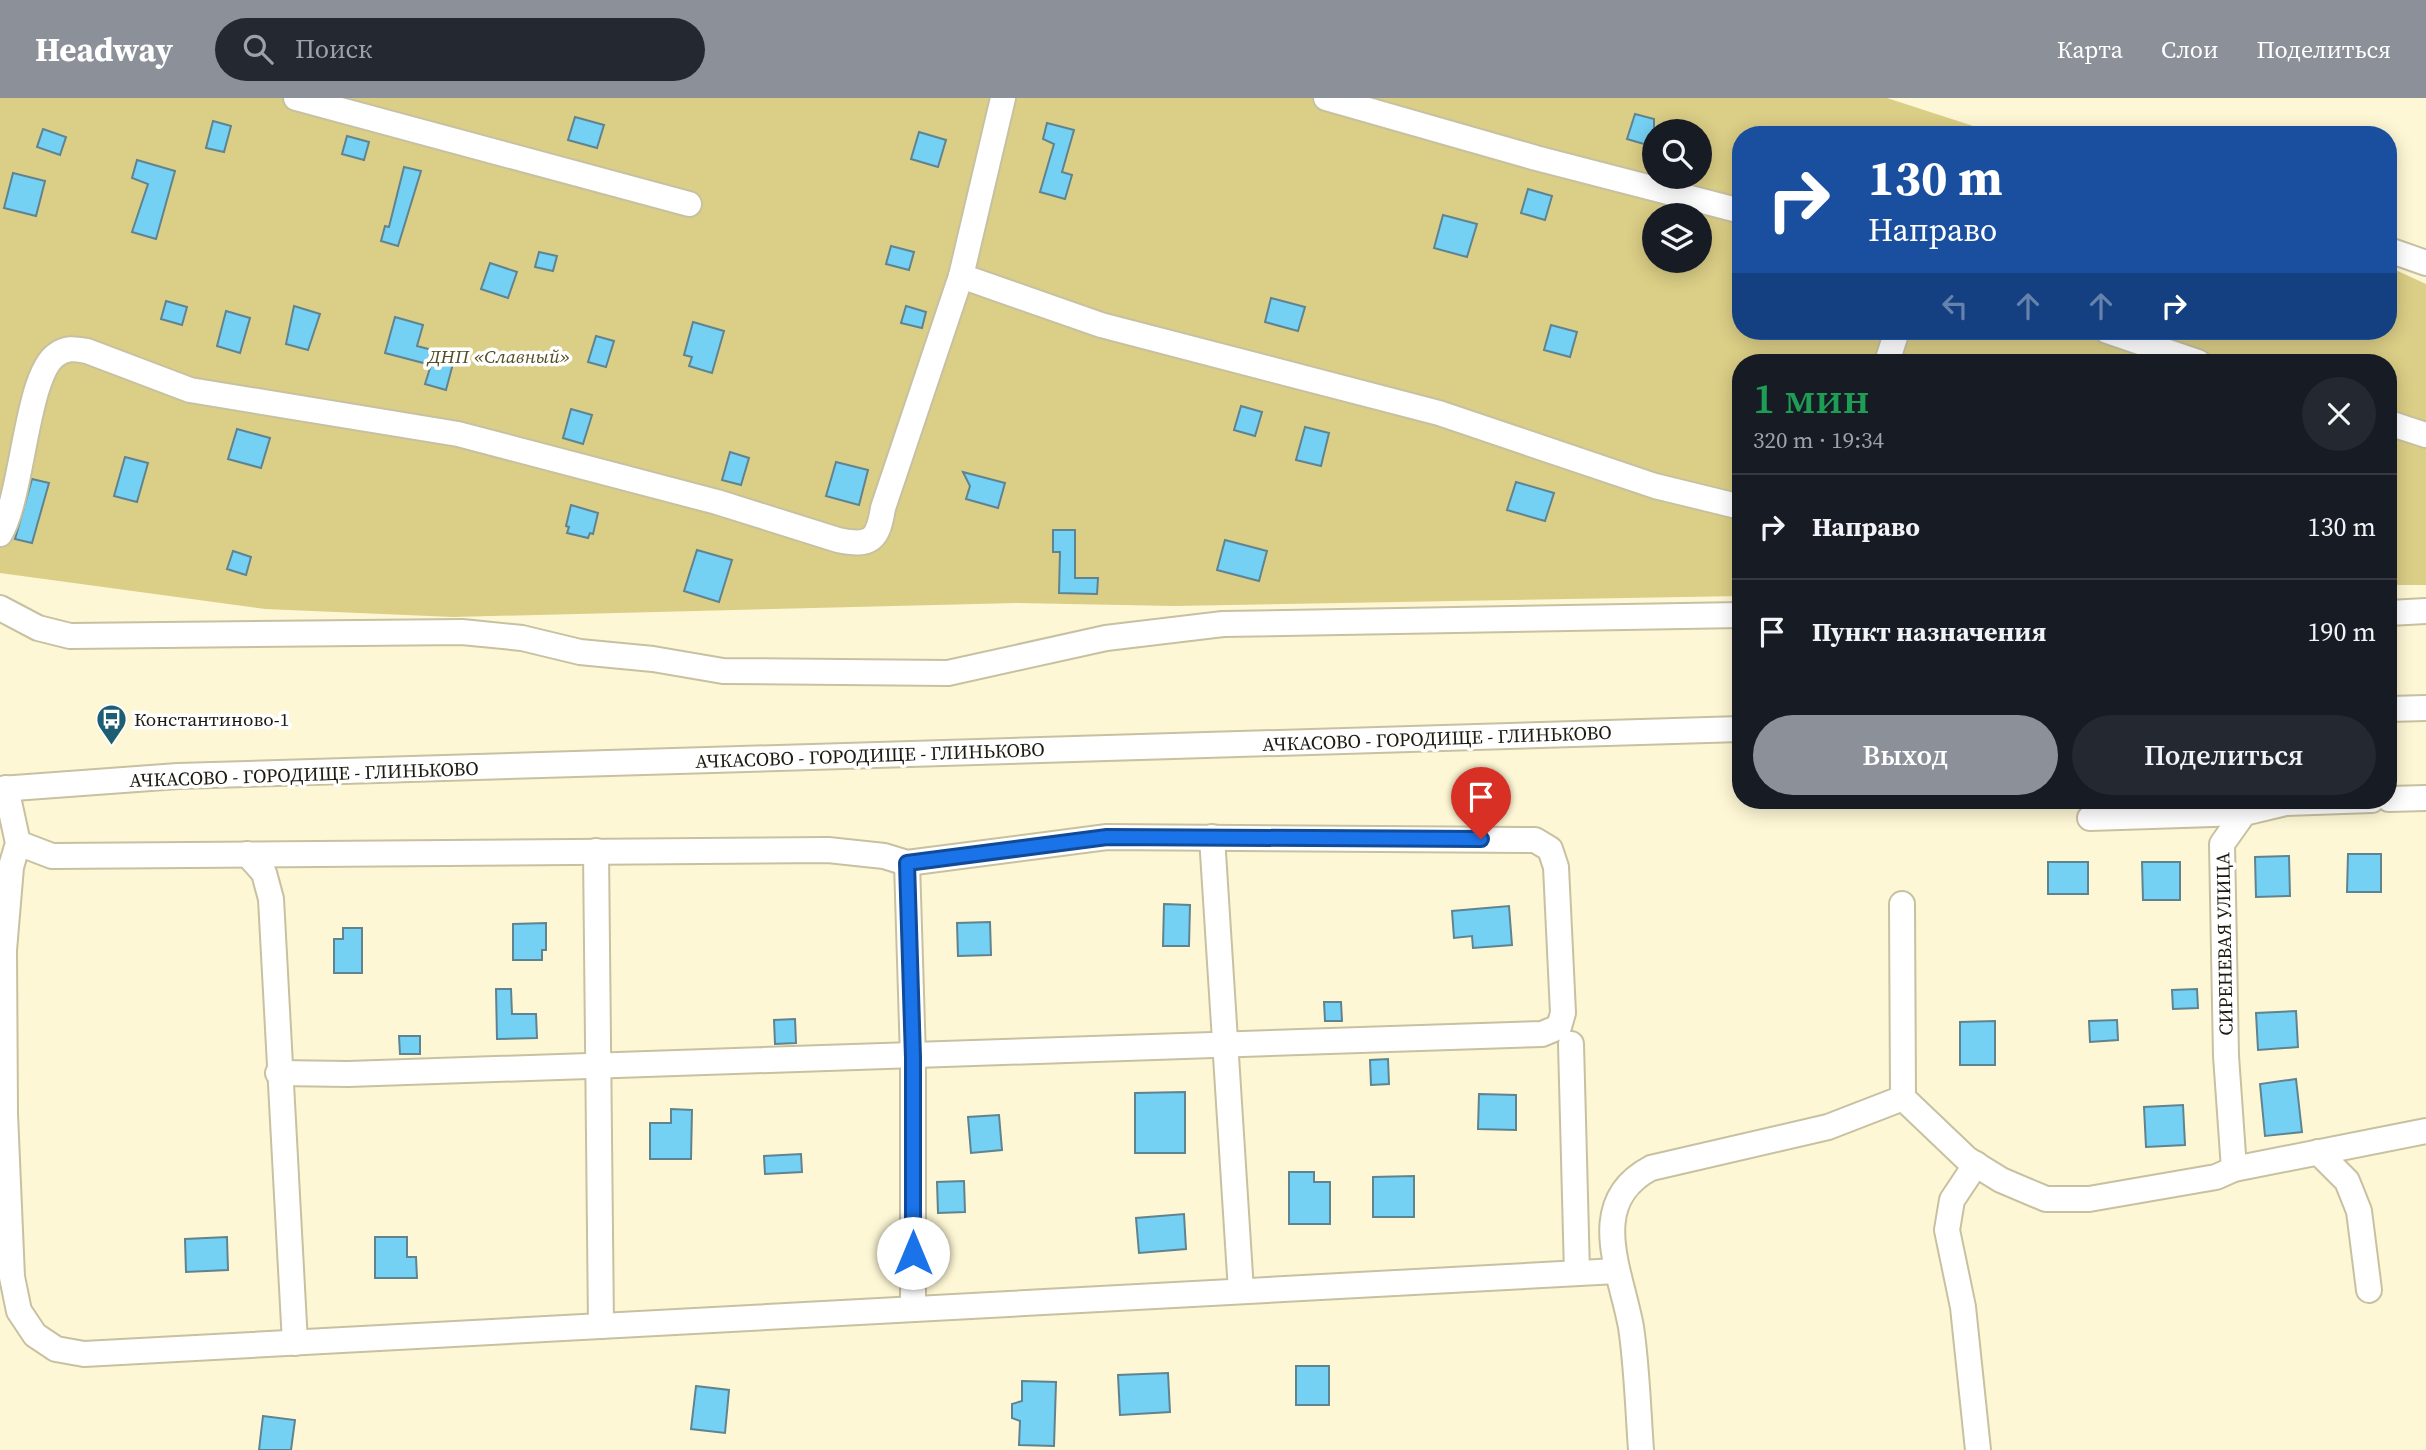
<!DOCTYPE html>
<html lang="ru">
<meta charset="utf-8">
<style>
:root{--surface:#171b24;--page:#242831;--text:#f1f3f6;--muted:#9ea1a6;--line:#363941;--accent:#8c9099}
body{margin:0;font-family:"Source Serif 4",serif;background:var(--page);color:var(--text);height:100vh;display:flex;flex-direction:column;font-size:26px;white-space:nowrap}
*{box-sizing:border-box;margin:0}
p{font-size:23px;color:var(--muted)}
.icon{flex:none;width:38px;height:38px;fill:none;stroke:currentColor;stroke-width:2;stroke-linecap:round;stroke-linejoin:round}
.map{position:relative;flex:1;overflow:hidden}
.drawer{position:absolute;left:1732px;top:256px;width:665px;height:455px;display:flex;flex-direction:column;background:var(--surface);border-radius:28px;box-shadow:0 4px 18px #0003}
.drawer>*{flex:none}
.top-card{position:absolute;left:1732px;top:28px;width:665px;height:214px;border-radius:28px;box-shadow:0 4px 18px #0003;background:#1a4fa0;color:#fff;overflow:hidden}
.tools{position:absolute;left:1642px;top:21px;display:grid;gap:14px}
.tools a{display:grid;place-items:center;width:70px;height:70px;border-radius:50%;background:var(--surface);box-shadow:0 4px 18px #0003;font-size:35px}
.pin{position:absolute;display:grid;place-items:center;width:60px;height:60px;color:#fff;margin:-72px -30px;border-radius:50% 50% 50% 0;rotate:-45deg;box-shadow:0 0 7px #0007}
.pin .icon{rotate:45deg}
.me{position:absolute;width:77px;margin:-38px;rotate:0deg;stroke-linejoin:round;filter:drop-shadow(0 0 5px #0008)}
.turn{display:flex;align-items:center;gap:24px;height:147px;padding:0 21px;font-size:32px}
.turn .icon{width:91px;height:91px;stroke-width:2.5}
.turn b{display:block;font-size:49px;line-height:60px}
.lanes{display:flex;align-items:center;height:66px;padding:0 21px;background:#0003;justify-content:center;gap:35px;direction:ltr}
.lanes .off{opacity:.35}
.round{display:grid;place-items:center;flex:none;width:74px;height:74px;border-radius:37px;background:var(--page)}
.headline{display:flex;align-items:center;justify-content:space-between;height:119px;padding:0 21px}
h1{font-size:42px;font-weight:600;line-height:52px;color:#1e9e55}
.action{display:flex;gap:14px;margin-top:auto;padding:14px 21px}
.action a{flex:1;height:80px;border-radius:42px;background:var(--accent);color:#fff;font-size:28px;font-weight:600;line-height:80px;text-align:center}
.action a+a{background:var(--page);color:var(--text)}
ul{padding:0;list-style:none}
li{display:flex;align-items:center;gap:21px;height:105px;padding:0 21px;border-top:2px solid var(--line)}
li div{flex:1}
li b{display:block;font-size:26px}
li em{font-style:normal}
header{display:flex;align-items:center;gap:42px;box-sizing:border-box;height:98px;padding:0 35px;background:var(--accent);color:#fff}
header strong{font-size:33px}
nav{display:flex;gap:38px;margin-inline-start:auto;font-size:24px}
.search{width:490px;height:63px;background:var(--page);display:flex;align-items:center;gap:18px;box-sizing:border-box;padding:0 24px;border-radius:38px;color:var(--muted);font-size:26px}
.map>svg:first-child{display:block}
</style>
<header>
<strong>Headway</strong>
<div class="search"><svg class="icon" aria-label="search" viewBox="0 0 24 24"><circle cx="10" cy="10" r="6"/><path d="M15 15l6 6"/></svg>Поиск</div>
<nav><a>Карта</a><a>Слои</a><a>Поделиться</a></nav>
</header>
<div class="map">
<svg width="2426" height="1352" viewBox="0 0 2426 1352">
<rect width="100%" height="100%" fill="#fdf7d5"/>
<path fill="#dbce86" fill-rule="evenodd" d="M0,0H1887L2001,37H1741V233H2389V169L2426,186V487H2389V264H1741V498L1174,508L1017,505L453,519L265,511L0,475ZM1654,33H1699V79H1654ZM1654,117H1699V163H1654Z"/>
<g fill="#74d1f4" stroke="#608390" stroke-width="2">
<polygon points="1635,16 1654,21 1654,49 1627,41"/>
<polygon points="575,19 604,27 597,50 568,42"/>
<polygon points="213,23 231,28 224,54 206,50"/>
<polygon points="1047,25 1074,32 1062,74 1072,77 1065,101 1040,94 1054,46 1043,41"/>
<polygon points="43,31 66,39 60,57 37,49"/>
<polygon points="919,34 946,42 938,69 911,61"/>
<polygon points="347,38 369,44 364,62 342,56"/>
<polygon points="137,62 175,73 156,141 132,134 148,86 132,80"/>
<polygon points="404,69 421,73 398,148 381,143 385,128 389,129"/>
<polygon points="13,75 45,83 36,118 4,110"/>
<polygon points="1528,91 1552,98 1545,122 1521,115"/>
<polygon points="1443,117 1477,126 1467,159 1434,150"/>
<polygon points="891,148 914,154 909,172 886,166"/>
<polygon points="539,154 557,158 553,173 535,169"/>
<polygon points="490,165 517,174 508,200 481,191"/>
<polygon points="1271,200 1305,209 1298,233 1265,224"/>
<polygon points="166,203 187,209 182,227 161,221"/>
<polygon points="294,208 320,216 308,252 286,246"/>
<polygon points="906,208 926,214 922,230 901,225"/>
<polygon points="226,213 250,220 240,255 217,248"/>
<polygon points="395,219 423,227 417,248 455,258 446,292 425,286 431,267 385,255"/>
<polygon points="693,224 724,233 712,275 689,268 692,259 684,257"/>
<polygon points="1551,227 1577,234 1570,259 1544,252"/>
<polygon points="596,238 614,243 606,269 588,264"/>
<polygon points="1241,308 1262,314 1255,338 1234,332"/>
<polygon points="571,311 592,317 583,346 563,340"/>
<polygon points="1305,329 1329,335 1321,368 1296,362"/>
<polygon points="237,331 270,340 261,370 228,361"/>
<polygon points="730,354 749,360 741,387 722,382"/>
<polygon points="125,359 148,365 137,404 114,398"/>
<polygon points="836,364 868,372 859,407 826,398"/>
<polygon points="963,374 1005,385 998,410 966,401 970,388"/>
<polygon points="32,381 49,385 32,445 15,441"/>
<polygon points="1516,384 1554,395 1545,423 1507,412"/>
<polygon points="571,407 598,415 593,436 590,435 588,440 567,435 569,429 566,428"/>
<polygon points="1053,432 1075,432 1075,480 1098,480 1097,496 1059,495 1060,454 1053,454"/>
<polygon points="1225,442 1267,453 1259,483 1217,472"/>
<polygon points="697,452 732,462 719,504 684,493"/>
<polygon points="233,453 251,459 246,477 227,471"/>
<polygon points="2348,756 2381,756 2381,794 2347,794"/>
<polygon points="2289,758 2290,798 2256,799 2255,759"/>
<rect x="2048" y="764" width="40" height="32"/>
<polygon points="2142,764 2180,764 2180,802 2143,802"/>
<polygon points="1164,806 1190,807 1189,848 1163,848"/>
<polygon points="1509,808 1512,847 1473,850 1472,838 1454,840 1452,813"/>
<polygon points="990,824 991,857 958,858 957,825"/>
<polygon points="546,825 546,852 542,852 542,862 513,862 513,826"/>
<polygon points="343,830 362,830 362,875 334,875 334,841 343,841"/>
<polygon points="496,891 511,891 512,916 536,916 537,940 497,941"/>
<polygon points="2197,891 2198,910 2173,911 2172,892"/>
<polygon points="1324,904 1341,904 1342,923 1325,923"/>
<polygon points="2296,913 2298,949 2258,952 2256,915"/>
<polygon points="795,921 796,945 775,946 774,922"/>
<polygon points="2117,922 2118,942 2090,944 2089,923"/>
<polygon points="1995,923 1995,967 1960,967 1960,924"/>
<polygon points="399,938 420,938 420,956 400,956"/>
<polygon points="1388,961 1389,986 1371,987 1370,962"/>
<polygon points="2296,981 2302,1034 2265,1038 2260,986"/>
<polygon points="1185,994 1185,1055 1135,1055 1135,995"/>
<polygon points="1479,996 1516,997 1516,1032 1478,1031"/>
<polygon points="2183,1007 2185,1047 2146,1049 2144,1009"/>
<polygon points="671,1011 692,1012 691,1061 650,1061 650,1025 671,1025"/>
<polygon points="999,1017 1002,1052 971,1055 968,1019"/>
<polygon points="801,1056 802,1074 765,1076 764,1058"/>
<polygon points="1289,1074 1314,1074 1314,1084 1330,1084 1330,1126 1289,1126"/>
<polygon points="1414,1078 1414,1119 1373,1119 1373,1079"/>
<polygon points="964,1083 965,1114 938,1115 937,1084"/>
<polygon points="1184,1116 1186,1151 1139,1155 1136,1120"/>
<polygon points="227,1139 228,1172 186,1174 185,1141"/>
<polygon points="375,1139 407,1139 407,1159 416,1159 417,1180 375,1180"/>
<rect x="1296" y="1268" width="33" height="39"/>
<polygon points="1168,1275 1170,1314 1120,1317 1118,1277"/>
<polygon points="1022,1283 1056,1284 1054,1348 1019,1347 1020,1323 1012,1320 1012,1306 1022,1303"/>
<polygon points="696,1288 729,1292 725,1335 691,1331"/>
<polygon points="263,1318 295,1322 291,1352 259,1352"/>
</g>
<g fill="none" stroke-linecap="round" stroke-linejoin="round">
<defs>
<g id="minor">
<polyline points="296,0 689,106"/>
<polyline points="1326,0 1536,60 1741,113"/>
<polyline points="2389,152 2426,165"/>
<polyline points="961,178 1101,227 1439,315 1655,388 1741,409"/>
<polyline points="2107,233 2198,264"/>
<polyline points="1887,264 1897,233"/>
<polyline points="2389,325 2426,337"/>
<path d="M0,436C23,398 26,278 56,257C67,249 75,251 87,253L190,292L458,336L717,404L838,442C871,449 878,442 883,410L961,178L1003,0"/>
<polyline points="0,510 38,530 70,538 462,534 522,540 580,554 653,561 723,573 948,575 1106,540 1223,526 1741,517"/>
<polyline points="2389,515 2426,513"/>
<polyline points="2389,611 2426,610"/>
<polyline points="6,690 18,745 11,769 4,852 5,1016 12,1179 19,1213 35,1237 56,1251 84,1256 1617,1173"/>
<polyline points="0,691 178,678 1741,631"/>
<polyline points="2389,701 2426,700"/>
<polyline points="2090,720 2244,715"/>
<polyline points="1212,739 1241,1193"/>
<polyline points="18,745 52,758 828,752 884,758 907,765 1107,739 1535,742 1550,751 1556,769 1563,915 1559,929 1542,936 348,976 278,975"/>
<polyline points="596,753 601,1228"/>
<polyline points="247,756 264,775 271,801 295,1245"/>
<polyline points="907,765 913,960 913,1211"/>
<polyline points="1902,806 1903,1000 1967,1061 2001,1082 2046,1101 2089,1101 2216,1079 2234,1071 2426,1033"/>
<polyline points="1571,946 1577,1175"/>
<polyline points="2318,1054 2347,1083 2359,1113 2369,1192"/>
<polyline points="1976,1066 1952,1102 1947,1132 1963,1209 1978,1352"/>
<polyline points="2234,1071 2226,958 2222,746 2244,715 2286,705 2372,702"/>
<path d="M1641,1352C1638,1311 1637,1269 1631,1229C1621,1173 1585,1105 1651,1070L1828,1029L1903,1000"/>
</g>
</defs>
<use href="#minor" stroke="#c7c1a1" stroke-width="28"/>
<use href="#minor" stroke="#fff" stroke-width="24"/>
</g>
<g fill="none" stroke-linecap="round" stroke-linejoin="round">
<defs>
<polyline id="route" points="913,1155 913,960 907,765 1107,739 1481,741"/>
</defs>
<use href="#route" stroke="#114b97" stroke-width="18"/>
<use href="#route" stroke="#1a73e8" stroke-width="12"/>
</g>
<defs>
<symbol id="bus-pin" viewBox="-11 -11 22 30"><path d="M0 17L-7.5 6A9.5 9.5 0 1 1 7.5 6Z" fill="#1e5e73" stroke="#fff"/><path d="M-5-6H5V4H4V6H2V4H-2V6H-4V4H-5ZM-3.5-4V0h7V-4ZM-3.5 1.2v1.5H-2V1.2ZM2 1.2v1.5H3.5V1.2Z" fill="#fff"/></symbol>
</defs>
<g fill-rule="evenodd">
<use href="#bus-pin" x="94" y="604" width="35" height="47"/>
</g>
<g text-anchor="middle" stroke-width="7" stroke-linejoin="round" paint-order="stroke">
<g font-size="19" font-style="italic" fill="#534c20" stroke="#fff">
<text x="499" y="265">ДНП «Славный»</text>
</g>
<g font-size="19" fill="#1d1b0f" stroke="#fff" text-anchor="start">
<text x="134" y="628">Константиново-1</text>
</g>
<g font-size="19" fill="#1d1b0f" stroke="#fff">
<text transform="translate(1437 640) rotate(-2)" y="7">АЧКАСОВО - ГОРОДИЩЕ - ГЛИНЬКОВО</text>
<text transform="translate(870 657) rotate(-2)" y="7">АЧКАСОВО - ГОРОДИЩЕ - ГЛИНЬКОВО</text>
<text transform="translate(304 676) rotate(-2)" y="7">АЧКАСОВО - ГОРОДИЩЕ - ГЛИНЬКОВО</text>
<text transform="translate(2224 846) rotate(-91)" y="7">СИРЕНЕВАЯ УЛИЦА</text>
</g>
</g>
</svg>
<div class="tools">
<a><svg class="icon" aria-label="search" viewBox="0 0 24 24"><circle cx="10" cy="10" r="6"/><path d="M15 15l6 6"/></svg></a>
<a><svg class="icon" aria-label="layers" viewBox="0 0 24 24"><path d="M12 4l9 5-9 5-9-5zM3 14l9 5 9-5"/></svg></a>
</div>
<div class="pin" style="left:1481px;top:741px;background:#d93025"><svg class="icon" aria-label="arrive" viewBox="0 0 24 24"><path d="M6 21V4h12l-3 4 3 4H6"/></svg></div>
<svg class="me" style="left:913px;top:1155px" viewBox="-20 -20 40 40"><circle r="19" fill="#fff"/><path d="M0-13L10 11 0 6-10 11z" fill="#1a73e8"/></svg>
<div class="top-card">
<div class="turn"><svg class="icon" aria-label="right" viewBox="0 0 24 24"><path d="M7 20v-9h11M14 6l5 5-5 5"/></svg><div><b>130 m</b>Направо</div></div>
<div class="lanes"><svg class="icon off" aria-label="left" viewBox="0 0 24 24"><path d="M17 20v-9H6M10 6l-5 5 5 5"/></svg><svg class="icon off" aria-label="ahead" viewBox="0 0 24 24"><path d="M12 20V5M6 11l6-6 6 6"/></svg><svg class="icon off" aria-label="ahead" viewBox="0 0 24 24"><path d="M12 20V5M6 11l6-6 6 6"/></svg><svg class="icon" aria-label="right" viewBox="0 0 24 24"><path d="M7 20v-9h11M14 6l5 5-5 5"/></svg></div>
</div>
<section class="drawer">
<div class="headline"><div><h1>1 мин</h1><p>320 m · 19:34</p></div><a class="round"><svg class="icon" aria-label="close" viewBox="0 0 24 24"><path d="M6 6l12 12M18 6L6 18"/></svg></a></div>
<ul>
<li><svg class="icon" aria-label="right" viewBox="0 0 24 24"><path d="M7 20v-9h11M14 6l5 5-5 5"/></svg><div><b>Направо</b></div><em>130 m</em></li>
<li><svg class="icon" aria-label="arrive" viewBox="0 0 24 24"><path d="M6 21V4h12l-3 4 3 4H6"/></svg><div><b>Пункт назначения</b></div><em>190 m</em></li>
</ul>
<div class="action"><a>Выход</a><a>Поделиться</a></div>
</section>
</div>
